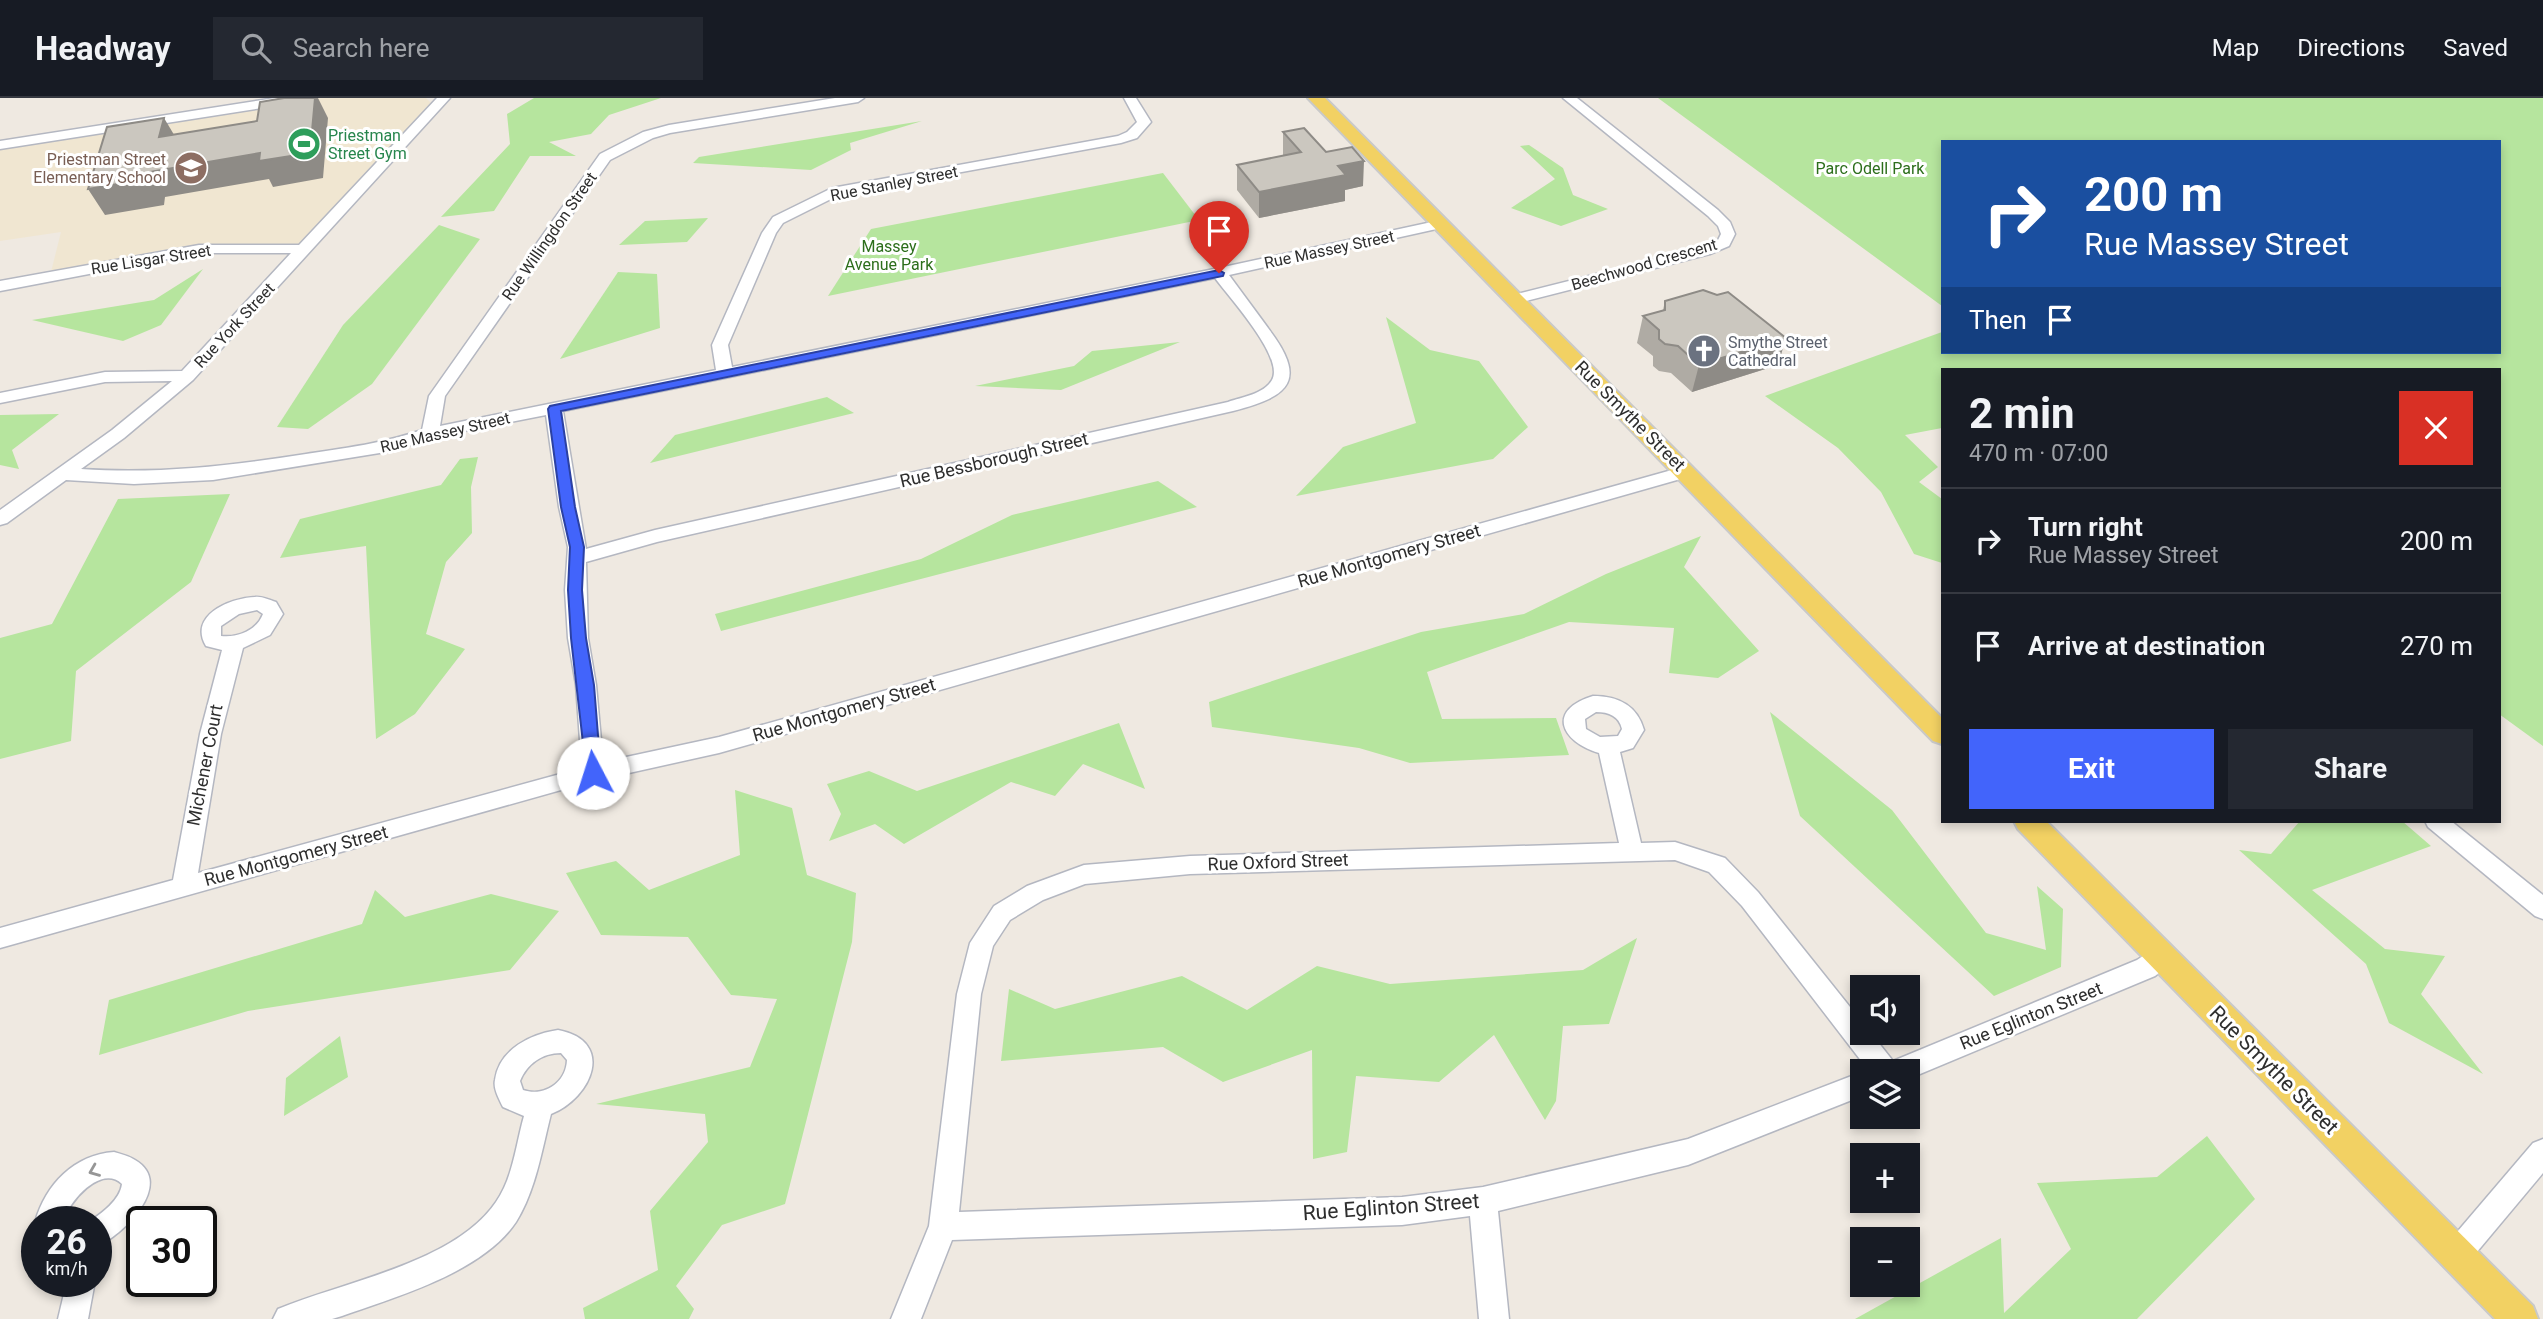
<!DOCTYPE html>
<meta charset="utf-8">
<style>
:root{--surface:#171b24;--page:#242831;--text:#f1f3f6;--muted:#9ea1a6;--line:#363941;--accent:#4264fb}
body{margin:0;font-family:Roboto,sans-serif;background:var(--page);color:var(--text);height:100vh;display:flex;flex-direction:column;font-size:26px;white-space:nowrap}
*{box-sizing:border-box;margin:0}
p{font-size:23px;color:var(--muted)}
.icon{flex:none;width:38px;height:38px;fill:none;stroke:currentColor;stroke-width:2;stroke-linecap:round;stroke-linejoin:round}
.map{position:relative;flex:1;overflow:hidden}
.details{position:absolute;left:1941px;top:270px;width:560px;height:455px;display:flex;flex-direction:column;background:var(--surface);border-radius:0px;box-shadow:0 4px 10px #0003}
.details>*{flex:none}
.hud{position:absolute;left:1941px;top:42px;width:560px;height:214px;border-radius:0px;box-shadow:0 4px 10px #0003;background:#1a4fa0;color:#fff;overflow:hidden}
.buttons{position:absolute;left:1850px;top:877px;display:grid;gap:14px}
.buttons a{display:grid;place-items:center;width:70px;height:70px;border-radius:0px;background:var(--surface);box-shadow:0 4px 10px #0003;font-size:35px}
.speed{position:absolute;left:21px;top:1108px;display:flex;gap:14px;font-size:35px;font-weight:700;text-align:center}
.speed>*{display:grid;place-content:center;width:91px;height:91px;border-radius:50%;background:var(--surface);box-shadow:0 4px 10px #0003;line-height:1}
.speed small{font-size:18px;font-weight:400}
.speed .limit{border:4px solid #111;border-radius:10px;background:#fff;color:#111}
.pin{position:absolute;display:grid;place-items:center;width:60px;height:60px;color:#fff;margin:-72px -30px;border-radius:50% 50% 50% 0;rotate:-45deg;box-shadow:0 0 7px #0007}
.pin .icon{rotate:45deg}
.me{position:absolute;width:77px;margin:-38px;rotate:355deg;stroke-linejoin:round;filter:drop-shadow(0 0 5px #0008)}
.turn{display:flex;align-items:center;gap:24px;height:147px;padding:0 28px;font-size:32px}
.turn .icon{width:91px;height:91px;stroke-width:2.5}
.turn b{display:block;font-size:49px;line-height:60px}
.then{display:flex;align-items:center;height:66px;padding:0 28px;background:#0003;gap:14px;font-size:26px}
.round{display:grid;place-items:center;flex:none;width:74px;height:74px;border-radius:0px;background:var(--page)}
.overview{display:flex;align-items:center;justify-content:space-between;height:119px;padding:0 28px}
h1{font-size:42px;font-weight:700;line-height:52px}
.primary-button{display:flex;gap:14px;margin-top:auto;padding:14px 28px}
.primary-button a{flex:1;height:80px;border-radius:0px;background:var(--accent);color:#fff;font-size:28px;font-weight:700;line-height:80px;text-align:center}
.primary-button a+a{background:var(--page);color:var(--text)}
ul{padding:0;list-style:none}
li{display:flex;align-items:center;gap:21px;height:105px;padding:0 28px;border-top:2px solid var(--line)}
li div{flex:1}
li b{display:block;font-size:26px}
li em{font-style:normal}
header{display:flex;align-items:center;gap:42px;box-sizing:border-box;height:98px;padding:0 35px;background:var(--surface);border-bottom:2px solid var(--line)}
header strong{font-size:33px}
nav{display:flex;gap:38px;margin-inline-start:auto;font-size:24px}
.search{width:490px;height:63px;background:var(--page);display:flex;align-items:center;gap:18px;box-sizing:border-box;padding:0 24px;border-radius:0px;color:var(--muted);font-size:26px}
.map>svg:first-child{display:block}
</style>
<header>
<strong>Headway</strong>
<div class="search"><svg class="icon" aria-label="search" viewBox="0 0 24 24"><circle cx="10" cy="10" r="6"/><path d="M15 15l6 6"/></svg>Search here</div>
<nav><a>Map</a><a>Directions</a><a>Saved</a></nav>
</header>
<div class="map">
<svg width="2543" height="1221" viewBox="0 0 2543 1221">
<rect width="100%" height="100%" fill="#efe9e1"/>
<polygon fill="#f0e6d1" points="300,0 426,0 434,8 303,151 224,150 50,178 61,134 0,143 0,47"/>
<g fill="#b6e59e">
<polygon points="534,0 661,0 609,17 591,36 549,44 576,58 530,58 494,113 441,119 510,46 507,16"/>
<polygon points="1658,0 2543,0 2543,648 2499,616 2499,271 1942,271 1942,330 1905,337 1938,369 1919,384 1942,401 1942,465 1914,456 1881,394 1838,350 1765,298 1942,234 1942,254 2499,254 2499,44 1942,44 1942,208"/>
<polygon points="922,23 850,45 851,52 811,72 693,65 699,59"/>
<polygon points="1529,47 1563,70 1573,97 1608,111 1561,128 1511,110 1555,81 1520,48"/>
<polygon points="1163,75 1199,122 828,198 871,131"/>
<polygon points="708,120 687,144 619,147 645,123"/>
<polygon points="439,127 480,141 372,286 308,331 277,329 343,227"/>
<polygon points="203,171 161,227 123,243 32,222 154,202"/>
<polygon points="618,174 657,176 660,230 560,261"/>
<polygon points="1386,219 1430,252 1479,263 1528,329 1493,361 1296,398 1343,349 1416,325"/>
<polygon points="1180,244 1061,292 975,288 1074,268 1092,253"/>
<polygon points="827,299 854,315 650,365 675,337"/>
<polygon points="59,316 12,352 19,371 0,367 0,317"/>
<polygon points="478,359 471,389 472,435 446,464 426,536 465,551 415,616 376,641 366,448 280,460 300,421 441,387 460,361"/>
<polygon points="1158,383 1197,409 721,533 715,516 921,461 1012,417"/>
<polygon points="230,396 191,484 76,573 71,643 0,661 0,540 52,526 118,401"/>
<polygon points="1701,438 1684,469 1759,553 1718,580 1669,575 1674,530 1569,524 1427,574 1442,621 1556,620 1569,657 1410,665 1359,650 1212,629 1209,604 1421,534 1524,516 1606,476"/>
<polygon points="1770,614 1892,712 1986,835 2046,852 2037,788 2063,811 2061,869 1994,898 1800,718"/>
<polygon points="1119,625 1145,691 1083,666 1055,698 1011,684 904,746 875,726 829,743 841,716 827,686 869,673 917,693"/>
<polygon points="735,692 792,710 807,777 856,795 852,844 785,1106 722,1127 676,1188 694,1211 689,1221 585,1221 583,1210 658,1172 650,1113 708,1044 705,1016 596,1006 750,969 777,901 731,897 688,839 601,837 566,775 616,763 649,792 740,757"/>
<polygon points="2300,723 2402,723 2431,748 2312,792 2385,851 2445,858 2421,896 2483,976 2389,925 2366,866 2239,752 2271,756"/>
<polygon points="375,792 405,819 491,796 559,813 510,872 248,913 99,957 109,902 362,826"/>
<polygon points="1637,840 1609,926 1563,928 1556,1003 1545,1022 1494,937 1439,984 1356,978 1347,1054 1313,1061 1312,952 1223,984 1163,949 1001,963 1009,891 1055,911 1182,878 1247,912 1317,868 1390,886 1583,872"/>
<polygon points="340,938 348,979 284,1018 286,980"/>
<polygon points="2207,1038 2255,1101 2137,1221 1855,1221 2001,1140 2004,1215 2071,1151 2037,1085 2157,1079"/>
</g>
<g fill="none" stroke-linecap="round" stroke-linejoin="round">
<defs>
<g id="minor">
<polygon points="275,0 306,0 300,4 0,51 0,43"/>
<path d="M437,0H450L193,282L124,340L81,371C160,376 228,368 306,356C346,350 384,345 422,332L429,298L600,56L643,34L669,27L835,0H864L858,4L670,35L653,40L610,62L445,298L440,328L716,272L712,247L762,135L773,119L832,90L1118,38L1127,34L1137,24L1124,0H1136L1151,24L1137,40L1121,45L841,96L783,125L776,135L728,247L732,269L1219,170L1441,122L1448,126L1441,130L1229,177C1242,195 1255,212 1268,230C1307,281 1292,298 1233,313L657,444L586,464L588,540L596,587L603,664L719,639L1679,370L1685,368L1694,374L1691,378L719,655L593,683L0,850V830L173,782L200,636L222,552L206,548C188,518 229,500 255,499C262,498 269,502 276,504L283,516L270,537L243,550L221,636L198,775L582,670L576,587L568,540L565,492L568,449L559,409L546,317L434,339L392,353L213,382L134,386L66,382L7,425L0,427V412L112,332L172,283L105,284L0,305V295L105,274L182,273L291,155H199L0,193V183L199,147H299ZM1215,180C1229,199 1285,260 1272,282C1264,296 1242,299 1228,304L655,432L586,451L563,313ZM257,512L263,516C257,532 238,540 221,538V528L239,516Z"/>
<polygon points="1563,0 1577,0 1718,112 1730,124 1735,136 1729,148 1710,156 1514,206 1509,204 1506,201 1509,198 1700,150 1718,142 1721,136 1718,128 1708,118"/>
<path d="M1593,598C1618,598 1637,607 1644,632L1633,650L1620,654L1641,745L1675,744L1725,760L1758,794L1862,924V934H1870L1893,963L2137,862C2149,854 2157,846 2171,851L2174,858L2171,865L2155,878L1908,981V973H1869L1742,808L1709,774L1675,762L1190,776L1085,786L1043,802L1010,822L993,848L981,896L959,1114L1402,1099L1483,1089L1688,1041L1862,974V998L1688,1067L1498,1113L1509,1221H1479L1470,1118L1402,1127L952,1142L921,1221H891L929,1128L957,896L970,845L994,808L1027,788L1084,767L1190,758L1619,745L1599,655C1560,643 1547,612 1593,598ZM1596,614C1609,614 1619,618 1622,631L1618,638L1600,639L1586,631L1585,621Z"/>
<polygon points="2425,723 2451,723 2543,797 2543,821 2535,818 2428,729"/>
<path d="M558,932C616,943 592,1000 551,1016C542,1051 536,1092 516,1124C483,1174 396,1199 342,1218L332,1221H273L278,1211C342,1184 455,1165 496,1104C513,1080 516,1046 524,1018L503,1009C499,1001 493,990 495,982C499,951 531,936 558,932ZM561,955L567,962C566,985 544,999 523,992L520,983C527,966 542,955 561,955Z"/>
<polygon points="2543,1041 2543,1075 2466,1167 2456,1171 2446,1167 2442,1157 2446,1147 2533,1045"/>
<path d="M114,1054C121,1056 129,1058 135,1062C176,1086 122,1138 96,1149V1124H89C102,1115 120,1102 122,1086C101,1066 68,1104 63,1124H37V1128L35,1124C46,1086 74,1057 114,1054Z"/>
<polygon points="67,1183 95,1183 88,1221 58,1221"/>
</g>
<g id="major">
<polygon points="1308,0 1325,0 1942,620 1942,646 1933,643"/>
<polygon points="2014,723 2046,723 2533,1208 2538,1221 2495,1221 2018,731"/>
</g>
</defs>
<use href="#minor" stroke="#b4b7c1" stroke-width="3"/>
<use href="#major" stroke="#c9c9c9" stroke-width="4"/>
<use href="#minor" fill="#fff" fill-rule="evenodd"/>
<use href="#major" fill="#f2d163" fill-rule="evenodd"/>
</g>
<g fill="#afaba4">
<polygon points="1283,34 1326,54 1363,88 1345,92 1345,103 1259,120 1237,92 1237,67 1283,58"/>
<polygon points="1665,203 1778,267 1692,294 1671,275 1659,273 1653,268 1653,258 1637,245 1643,218 1663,212"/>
</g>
<g fill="#8e8b86">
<polygon points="315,0 318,0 328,20 323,80 273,89 269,81 165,99 164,107 105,117 88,91 149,74"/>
<polygon points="164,20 179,45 159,39"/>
<polygon points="1364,63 1363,88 1345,92 1345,103 1259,120 1259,94 1338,68"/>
<polygon points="1786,240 1778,267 1692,294 1699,267"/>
</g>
<g fill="#cbc7bf" stroke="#8e8b86" stroke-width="2">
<polygon points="284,0 315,0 310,55 259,63 260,55 149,74 148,81 88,91 107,29 164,20 159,39 257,23 260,4"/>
<polygon points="1304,30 1326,54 1352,49 1364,63 1338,68 1346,77 1259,94 1237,67 1301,54 1283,34"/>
<polygon points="1703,192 1717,197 1728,194 1786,240 1699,267 1678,248 1665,246 1659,241 1659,232 1643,218 1665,212 1665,203"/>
</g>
<defs><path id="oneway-chevron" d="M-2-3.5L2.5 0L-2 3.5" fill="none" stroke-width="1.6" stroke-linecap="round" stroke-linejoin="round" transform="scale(1.75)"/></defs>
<use stroke="#969696" href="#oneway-chevron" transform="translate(94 1073) rotate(158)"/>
<polygon fill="#4264fb" stroke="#2b41a3" stroke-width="2" points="1219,172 1224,175 1223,178 561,313 575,409 584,449 582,492 586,540 594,587 601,675 599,680 587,680 571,540 568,492 570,449 561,409 548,311 550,308"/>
<defs>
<symbol id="stadium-disc" viewBox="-11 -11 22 22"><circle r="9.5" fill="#2e9e5b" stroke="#fff"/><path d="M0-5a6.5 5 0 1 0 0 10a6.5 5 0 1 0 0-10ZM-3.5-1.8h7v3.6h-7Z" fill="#fff"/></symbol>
<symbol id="school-disc" viewBox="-11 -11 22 22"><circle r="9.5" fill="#8d6e63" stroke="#fff"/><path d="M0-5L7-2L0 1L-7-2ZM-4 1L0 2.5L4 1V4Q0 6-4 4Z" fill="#fff"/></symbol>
<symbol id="church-disc" viewBox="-11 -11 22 22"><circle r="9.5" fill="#6b7280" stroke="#fff"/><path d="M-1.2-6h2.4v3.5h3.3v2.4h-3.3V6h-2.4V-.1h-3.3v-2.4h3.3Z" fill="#fff"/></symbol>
</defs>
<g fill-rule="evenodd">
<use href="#stadium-disc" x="285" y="27" width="38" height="38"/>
<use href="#school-disc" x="172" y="51" width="38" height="38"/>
<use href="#church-disc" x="1685" y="234" width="38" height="38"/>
</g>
<g text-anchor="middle" stroke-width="6" stroke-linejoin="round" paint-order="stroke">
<g font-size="16" fill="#27864d" stroke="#fff" text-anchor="start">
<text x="328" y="43">Priestman<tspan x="328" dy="18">Street Gym</tspan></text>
</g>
<g font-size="16" fill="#785e54" stroke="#fff" text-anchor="end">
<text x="166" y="67">Priestman Street<tspan x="166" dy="18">Elementary School</tspan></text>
</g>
<g font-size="16" fill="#2c6e1b" stroke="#fff">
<text x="1870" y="76">Parc Odell Park</text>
<text x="889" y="154">Massey<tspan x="889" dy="18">Avenue Park</tspan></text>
</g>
<g font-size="16" fill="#2e2e2e" stroke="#fff">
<text transform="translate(894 85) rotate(-11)" y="6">Rue Stanley Street</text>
<text transform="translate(549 138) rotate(-55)" y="6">Rue Willingdon Street</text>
<text transform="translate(1329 151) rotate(-12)" y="6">Rue Massey Street</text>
<text transform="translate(151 161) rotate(-9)" y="6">Rue Lisgar Street</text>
<text transform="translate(1644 166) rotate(-16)" y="6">Beechwood Crescent</text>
<text transform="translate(234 227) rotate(-47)" y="6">Rue York Street</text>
<text transform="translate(445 334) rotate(-13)" y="6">Rue Massey Street</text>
</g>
<g font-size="16" fill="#5b616d" stroke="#fff" text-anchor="start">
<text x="1728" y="250">Smythe Street<tspan x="1728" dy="18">Cathedral</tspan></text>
</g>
<g font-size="18" fill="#2e2e2e" stroke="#fff">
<text transform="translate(1630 318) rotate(45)" y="6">Rue Smythe Street</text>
<text transform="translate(994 362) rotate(-13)" y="6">Rue Bessborough Street</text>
<text transform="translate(1389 458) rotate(-16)" y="6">Rue Montgomery Street</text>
<text transform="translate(844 612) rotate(-16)" y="6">Rue Montgomery Street</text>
<text transform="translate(205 667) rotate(-79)" y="6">Michener Court</text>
<text transform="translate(296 758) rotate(-15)" y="6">Rue Montgomery Street</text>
<text transform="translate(1278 764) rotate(-2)" y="6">Rue Oxford Street</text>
<text transform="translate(2031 918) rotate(-22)" y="6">Rue Eglinton Street</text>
</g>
<g font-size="21" fill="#2e2e2e" stroke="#fff">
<text transform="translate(2274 972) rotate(45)" y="7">Rue Smythe Street</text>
<text transform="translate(1391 1109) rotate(-4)" y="7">Rue Eglinton Street</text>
</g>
</g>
</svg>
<div class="buttons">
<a><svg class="icon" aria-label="sound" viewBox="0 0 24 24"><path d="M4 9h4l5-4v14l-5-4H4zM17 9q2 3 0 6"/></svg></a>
<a><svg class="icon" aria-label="layers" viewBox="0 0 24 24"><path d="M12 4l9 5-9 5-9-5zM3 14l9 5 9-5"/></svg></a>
<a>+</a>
<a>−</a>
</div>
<div class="speed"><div>26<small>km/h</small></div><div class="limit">30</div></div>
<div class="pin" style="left:1219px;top:175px;background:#d93025"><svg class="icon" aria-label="arrive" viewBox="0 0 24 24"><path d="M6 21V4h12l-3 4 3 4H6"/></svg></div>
<svg class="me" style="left:593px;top:675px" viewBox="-20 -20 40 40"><circle r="19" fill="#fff"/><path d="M0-13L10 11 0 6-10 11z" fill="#4264fb"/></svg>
<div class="hud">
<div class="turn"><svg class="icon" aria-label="right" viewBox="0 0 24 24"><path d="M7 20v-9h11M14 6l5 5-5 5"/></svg><div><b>200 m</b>Rue Massey Street</div></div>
<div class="then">Then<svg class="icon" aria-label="arrive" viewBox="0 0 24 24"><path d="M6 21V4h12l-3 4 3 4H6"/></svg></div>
</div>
<section class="details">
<div class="overview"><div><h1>2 min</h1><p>470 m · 07:00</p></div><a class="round" style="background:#d93025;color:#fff"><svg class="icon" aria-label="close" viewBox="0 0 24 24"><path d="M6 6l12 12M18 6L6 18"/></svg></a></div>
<ul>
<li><svg class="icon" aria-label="right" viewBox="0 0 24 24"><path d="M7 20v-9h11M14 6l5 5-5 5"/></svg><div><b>Turn right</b><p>Rue Massey Street</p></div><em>200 m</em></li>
<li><svg class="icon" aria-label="arrive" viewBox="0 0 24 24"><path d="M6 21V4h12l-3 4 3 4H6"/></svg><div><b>Arrive at destination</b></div><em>270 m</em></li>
</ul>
<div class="primary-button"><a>Exit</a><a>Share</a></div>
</section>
</div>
